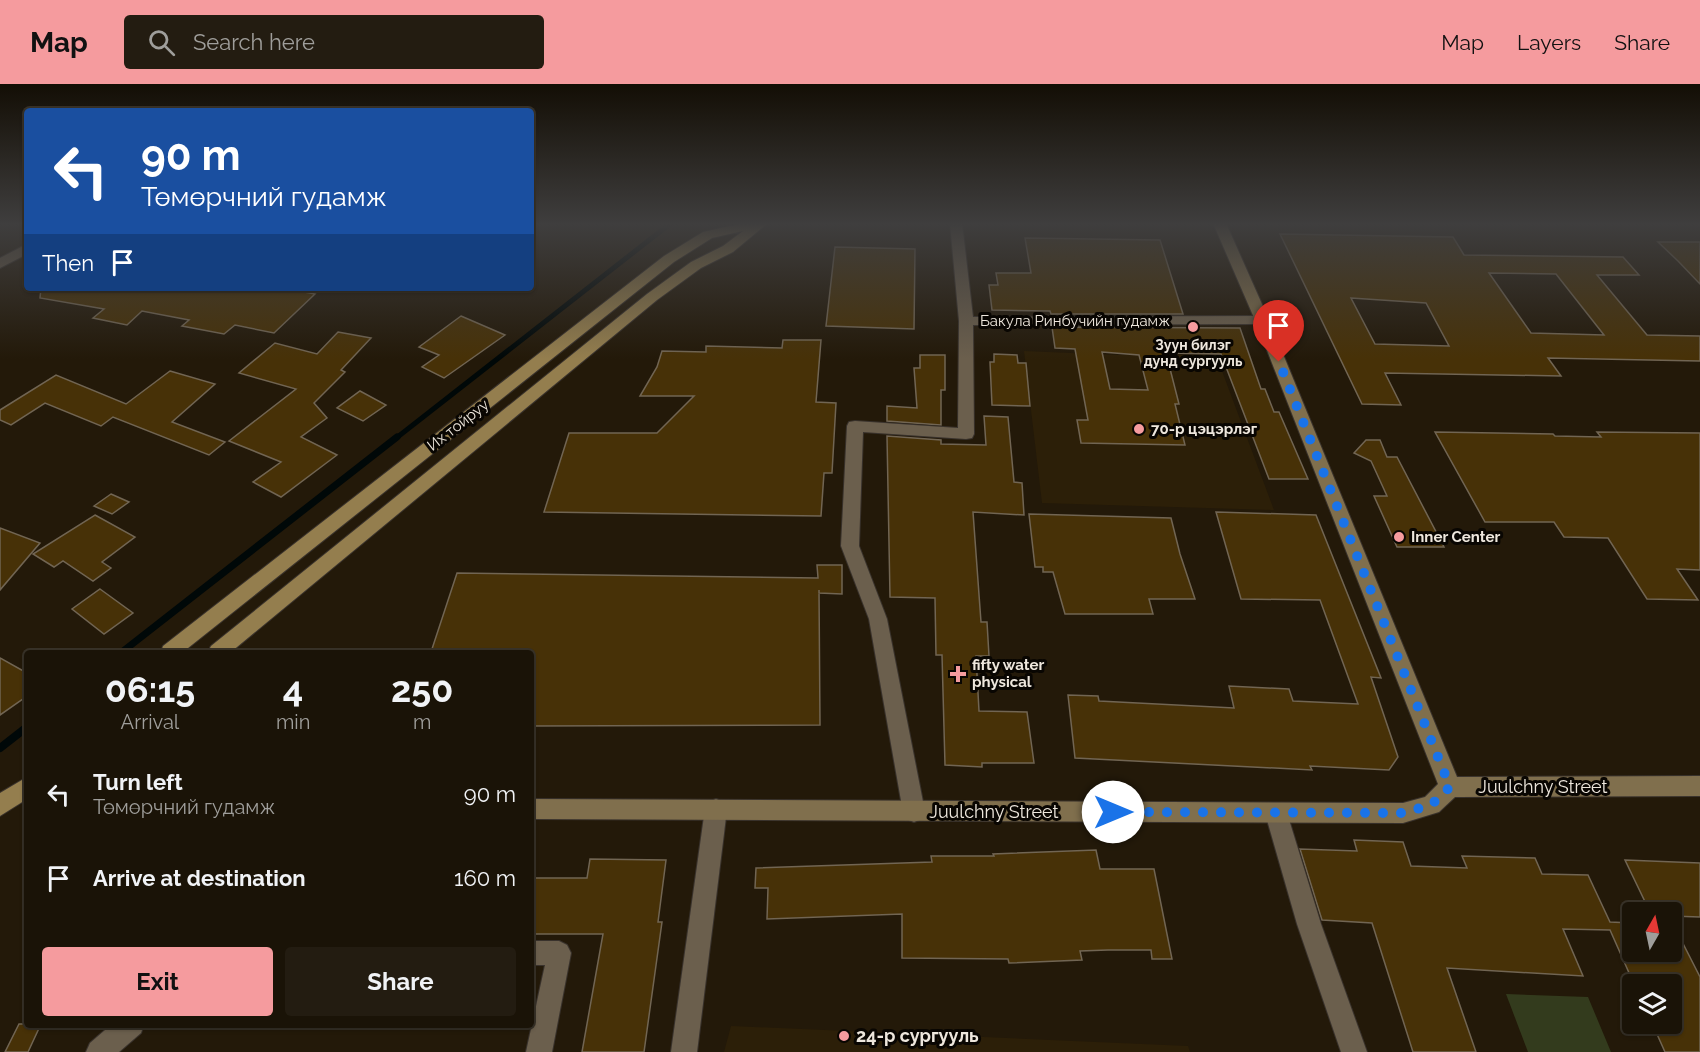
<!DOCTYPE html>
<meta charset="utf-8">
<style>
:root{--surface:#1a1307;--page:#231c11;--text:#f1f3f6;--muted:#9f9e9b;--line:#383228;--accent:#f59b9e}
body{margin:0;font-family:Raleway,sans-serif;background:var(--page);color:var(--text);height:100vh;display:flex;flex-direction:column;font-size:22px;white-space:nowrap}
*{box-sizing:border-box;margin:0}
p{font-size:20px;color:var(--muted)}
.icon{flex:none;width:33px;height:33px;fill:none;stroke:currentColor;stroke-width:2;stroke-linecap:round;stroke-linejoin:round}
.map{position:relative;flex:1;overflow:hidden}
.panel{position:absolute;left:24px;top:566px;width:510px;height:378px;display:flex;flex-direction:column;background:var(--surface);border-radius:6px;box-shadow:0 2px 4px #0004,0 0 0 2px var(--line)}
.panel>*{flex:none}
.guide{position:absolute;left:24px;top:24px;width:510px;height:183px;border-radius:6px;box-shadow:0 2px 4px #0004,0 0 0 2px var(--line);background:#1a4fa0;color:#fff;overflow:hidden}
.needle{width:39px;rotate:9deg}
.controls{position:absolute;left:1622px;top:818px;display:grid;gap:12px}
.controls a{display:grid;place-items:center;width:60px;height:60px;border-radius:6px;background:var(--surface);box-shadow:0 2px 4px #0004,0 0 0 2px var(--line);font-size:30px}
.pin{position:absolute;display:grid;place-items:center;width:51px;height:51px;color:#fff;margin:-62px -26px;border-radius:50% 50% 50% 0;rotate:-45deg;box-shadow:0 0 6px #0007}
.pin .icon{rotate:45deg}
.me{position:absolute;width:66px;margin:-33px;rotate:90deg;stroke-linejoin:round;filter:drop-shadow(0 0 4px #0008)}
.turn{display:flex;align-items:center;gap:21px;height:126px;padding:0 18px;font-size:27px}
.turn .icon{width:78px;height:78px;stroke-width:2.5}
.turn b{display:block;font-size:42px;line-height:51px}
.then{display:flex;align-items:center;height:57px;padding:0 18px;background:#0003;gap:12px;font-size:22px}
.eta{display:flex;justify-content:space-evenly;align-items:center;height:102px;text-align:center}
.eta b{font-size:36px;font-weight:700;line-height:42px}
.cta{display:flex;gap:12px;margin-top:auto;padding:12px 18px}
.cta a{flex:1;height:69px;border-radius:6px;background:var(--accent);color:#111;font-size:24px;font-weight:700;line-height:69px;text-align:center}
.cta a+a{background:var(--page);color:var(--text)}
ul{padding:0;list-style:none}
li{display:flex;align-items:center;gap:18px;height:84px;padding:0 18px}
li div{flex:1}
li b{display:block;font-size:22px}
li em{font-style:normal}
header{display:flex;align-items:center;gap:36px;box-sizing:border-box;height:84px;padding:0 30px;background:var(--accent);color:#111}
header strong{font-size:28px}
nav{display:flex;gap:33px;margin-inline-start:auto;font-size:21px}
.search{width:420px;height:54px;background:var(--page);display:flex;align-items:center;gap:15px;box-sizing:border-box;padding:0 21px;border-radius:6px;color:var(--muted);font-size:22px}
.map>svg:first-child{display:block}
</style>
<header>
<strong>Map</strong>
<div class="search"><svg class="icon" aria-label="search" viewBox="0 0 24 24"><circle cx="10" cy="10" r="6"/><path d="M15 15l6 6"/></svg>Search here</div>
<nav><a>Map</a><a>Layers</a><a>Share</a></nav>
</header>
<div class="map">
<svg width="1700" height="968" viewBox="0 0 1700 968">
<rect width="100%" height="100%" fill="#231909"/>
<g fill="#2c1f08">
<polygon points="1024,267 1118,271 1216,271 1274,426 1042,419"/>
<polygon points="731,942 1188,962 1190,968 724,968"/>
</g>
<polygon fill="#333b1d" points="1506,910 1588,913 1611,968 1528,968"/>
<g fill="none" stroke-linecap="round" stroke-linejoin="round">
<polyline stroke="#000808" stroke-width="5" points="395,355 671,139"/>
<polyline stroke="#000808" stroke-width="7" points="122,568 397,353"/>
<polyline stroke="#000808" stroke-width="8" points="0,664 27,643"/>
</g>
<g fill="#473107" stroke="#716553" stroke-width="1.5" fill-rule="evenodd">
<path d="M1280,150L1453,153L1464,171L1623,173L1639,191H1597L1647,251L1700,252V277L1548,274L1561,292L1385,289L1401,321L1362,320ZM1489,189L1556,190L1604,251L1531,249ZM1351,214L1426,219L1449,262L1375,260Z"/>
<polygon points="1025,154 1160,156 1183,230 1051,230 1050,227 992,226 989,201 998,201 996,189 1031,189"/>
<polygon points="1658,158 1700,158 1700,200 1678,177"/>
<polygon points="835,163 915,165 914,245 826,242"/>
<polygon points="41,204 283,204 315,210 274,249 235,241 224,250 182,242 189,236 142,227 127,241 93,234 104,225 40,214"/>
<polygon points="461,232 505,251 444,294 422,283 439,271 419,263"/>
<path d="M1052,243L1240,244L1261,305H1265L1274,328H1279L1308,395H1269L1221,270L1166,269L1179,320H1175L1185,361L1081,359L1077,336H1088L1075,265L1055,264ZM1102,268L1139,271L1148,306L1110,305Z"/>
<polygon points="338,248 371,254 341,286 345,288 314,319 327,334 301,353 337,371 281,413 253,398 281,378 229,357 296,305 239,289 275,259 317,270"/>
<polygon points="783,256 821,256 816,318 836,319 832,389 824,389 821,432 544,428 569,349 657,349 694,312 640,312 657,283 662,267 706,268 706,262 782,264"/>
<polygon points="994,270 1017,271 1018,279 1026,279 1030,322 992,321 990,278 994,278"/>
<polygon points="920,271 945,271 945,306 941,306 941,341 887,337 887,322 917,324 914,284 920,284"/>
<polygon points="170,287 215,300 172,338 225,358 209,371 113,333 101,342 45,319 11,341 0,336 0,326 56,291 126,320"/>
<polygon points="360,307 386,321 363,337 337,324"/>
<polygon points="984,332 1008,333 1014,398 1022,399 1024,431 973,428 981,538 987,538 989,572 976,572 979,627 1027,628 1034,679 982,679 982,683 945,681 942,571 936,571 935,514 890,513 887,352 941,356 941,360 986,361"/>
<polygon points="1435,348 1553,350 1555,352 1601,353 1597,348 1700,349 1700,486 1677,485 1698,516 1647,515 1608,454 1564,453 1554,438 1485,438"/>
<polygon points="1366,356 1380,356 1387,373 1397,373 1444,463 1397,463 1374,412 1387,412 1371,377 1354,369"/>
<polygon points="111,410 129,418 112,430 94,422"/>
<polygon points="1216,428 1316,431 1381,594 1371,593 1398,673 1389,686 1310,682 1312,686 1075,674 1068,611 1098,612 1099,617 1234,624 1229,602 1289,605 1293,617 1358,620 1320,516 1241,515"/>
<polygon points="1029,430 1171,434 1180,470 1195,515 1149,515 1153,530 1065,530 1053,488 1043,488 1043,483 1035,483"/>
<polygon points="95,431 135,453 102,478 111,484 93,497 63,477 54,483 33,470"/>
<polygon points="0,444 40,459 0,506"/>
<polygon points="817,481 842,481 842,510 819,509 819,506 820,641 531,642 531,568 431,568 457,489 818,494"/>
<polygon points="100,505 133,529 104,550 72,525"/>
<polygon points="0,574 27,589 27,612 0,631"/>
<polygon points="1354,756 1403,758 1411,782 1467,784 1462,772 1535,774 1542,790 1588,791 1610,838 1632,839 1632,867 1671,867 1671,836 1700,893 1700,968 1665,968 1652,939 1671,939 1671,900 1634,900 1610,846 1563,845 1583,892 1447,884 1476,968 1413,968 1372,839 1322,836 1300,765 1357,767"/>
<polygon points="1096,766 1100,785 1154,785 1172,875 1152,875 1151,866 1108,866 1080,867 1082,876 1009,879 1008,875 902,874 902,830 767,835 768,804 755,804 756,784 932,778 931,772 994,772 993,770"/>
<polygon points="590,775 666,776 658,838 662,838 644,968 582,968 603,850 531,850 531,794 587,794"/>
<polygon points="1625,776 1700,779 1700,833 1671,832 1671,828 1650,828"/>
<polygon points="19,940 41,940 28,968 5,968"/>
</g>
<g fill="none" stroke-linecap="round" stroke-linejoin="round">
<defs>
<g id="street">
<polygon points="950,139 962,139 973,233 1262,232 1269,236 1262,240 973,241 974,350 972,354 966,355 863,348 859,462 887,535 925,728 922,735 914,738 906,735 903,728 869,535 841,462 847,342 849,338 855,337 958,344 959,237"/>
<polygon points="27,160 27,170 0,184 0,174"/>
<polygon points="716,715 724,718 727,725 697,968 671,968 705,725 708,718"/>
<polygon points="1276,719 1284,722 1287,729 1321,840 1367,968 1341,968 1297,840 1265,729 1268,722"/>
<polygon points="531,857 559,857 567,861 571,869 552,968 526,968 545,881 531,881"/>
<polygon points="112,940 144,940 141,949 119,968 86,968 90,959"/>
</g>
<polygon id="secondary" points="1213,139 1226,139 1269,236 1457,693 1700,692 1700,712 1455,713 1439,728 1403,739 531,735 531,715 1403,719 1425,713 1438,700 1255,236"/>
<g id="primary">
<polygon points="743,139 768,139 733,168 701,184 657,216 231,568 208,568 211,562 647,210 691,178 723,162 743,147 712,154 674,178 183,568 161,568 163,562 664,172 703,148"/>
<polygon points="27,693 27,715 0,732 0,709"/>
</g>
</defs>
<use href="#street" stroke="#39322c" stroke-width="2"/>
<use href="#secondary" stroke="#39322c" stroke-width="2"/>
<use href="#primary" stroke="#39322c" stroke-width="2"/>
<use href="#street" fill="#6b5f4d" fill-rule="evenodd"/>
<use href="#secondary" fill="#806f4d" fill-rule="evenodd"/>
<use href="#primary" fill="#947e4e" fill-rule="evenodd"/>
</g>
<linearGradient id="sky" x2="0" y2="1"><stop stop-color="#130e05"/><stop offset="0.51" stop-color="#3f3e3e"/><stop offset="1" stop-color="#3f3e3e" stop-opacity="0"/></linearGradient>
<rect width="1700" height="275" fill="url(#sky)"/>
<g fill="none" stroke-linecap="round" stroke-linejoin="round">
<polyline stroke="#1a73e8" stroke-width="10" stroke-dasharray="0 18" points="1113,728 1403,729 1431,721 1450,703 1279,278"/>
</g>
<g fill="#f59b9e" stroke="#090602" stroke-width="2">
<circle cx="1193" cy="243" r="6"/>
<circle cx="1139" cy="345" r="6"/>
<circle cx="1399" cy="453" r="6"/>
<path d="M955 581h6v6h6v6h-6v6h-6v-6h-6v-6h6z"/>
<circle cx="844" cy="952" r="6"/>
</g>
<g text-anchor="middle" stroke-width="6" stroke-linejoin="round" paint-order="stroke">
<g font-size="14" font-weight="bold" fill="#eee7dd" stroke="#090602">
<text x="1193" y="266">Зуун билэг<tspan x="1193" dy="16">дунд сургууль</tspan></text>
</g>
<g font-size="15" fill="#eee7dd" stroke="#090602">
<text x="1075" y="242">Бакула Ринбучийн гудамж</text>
<text transform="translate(458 341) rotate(-38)" y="5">Их тойруу</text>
</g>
<g font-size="15" font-weight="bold" fill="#eee7dd" stroke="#090602" text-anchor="start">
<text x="1151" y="350">70-р цэцэрлэг</text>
<text x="1411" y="458">Inner Center</text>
<text x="972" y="586">fifty water<tspan x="972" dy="17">physical</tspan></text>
</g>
<g font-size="18" fill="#eee7dd" stroke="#090602">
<text x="1543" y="709">Juulchny Street</text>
<text x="994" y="734">Juulchny Street</text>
</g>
<g font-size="18" font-weight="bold" fill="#eee7dd" stroke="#090602" text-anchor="start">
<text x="856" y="958">24-р сургууль</text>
</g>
</g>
</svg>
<div class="controls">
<a><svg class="needle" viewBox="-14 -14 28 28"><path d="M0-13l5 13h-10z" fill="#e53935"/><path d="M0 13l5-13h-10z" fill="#9f9e9b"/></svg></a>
<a><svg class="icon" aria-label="layers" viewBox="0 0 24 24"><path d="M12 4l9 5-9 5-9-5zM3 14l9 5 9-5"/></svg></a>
</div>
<div class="pin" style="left:1279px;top:278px;background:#d93025"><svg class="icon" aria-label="arrive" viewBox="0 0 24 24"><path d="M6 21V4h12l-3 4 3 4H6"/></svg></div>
<svg class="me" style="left:1113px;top:728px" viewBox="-20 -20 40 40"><circle r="19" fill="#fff"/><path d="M0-13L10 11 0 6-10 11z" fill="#1a73e8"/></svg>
<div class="guide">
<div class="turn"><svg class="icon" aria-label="left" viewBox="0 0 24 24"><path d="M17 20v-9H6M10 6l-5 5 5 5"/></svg><div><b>90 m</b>Төмөрчний гудамж</div></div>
<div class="then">Then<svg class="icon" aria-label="arrive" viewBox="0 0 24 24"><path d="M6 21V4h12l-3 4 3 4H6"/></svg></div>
</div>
<section class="panel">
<div class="eta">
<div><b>06:15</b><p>Arrival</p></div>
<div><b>4</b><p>min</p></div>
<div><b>250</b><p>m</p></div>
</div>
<ul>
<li><svg class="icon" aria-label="left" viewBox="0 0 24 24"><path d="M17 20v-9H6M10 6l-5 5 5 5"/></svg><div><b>Turn left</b><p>Төмөрчний гудамж</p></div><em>90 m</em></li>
<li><svg class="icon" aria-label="arrive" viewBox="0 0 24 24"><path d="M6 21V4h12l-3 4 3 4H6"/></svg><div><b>Arrive at destination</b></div><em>160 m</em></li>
</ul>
<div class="cta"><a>Exit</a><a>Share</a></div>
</section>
</div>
